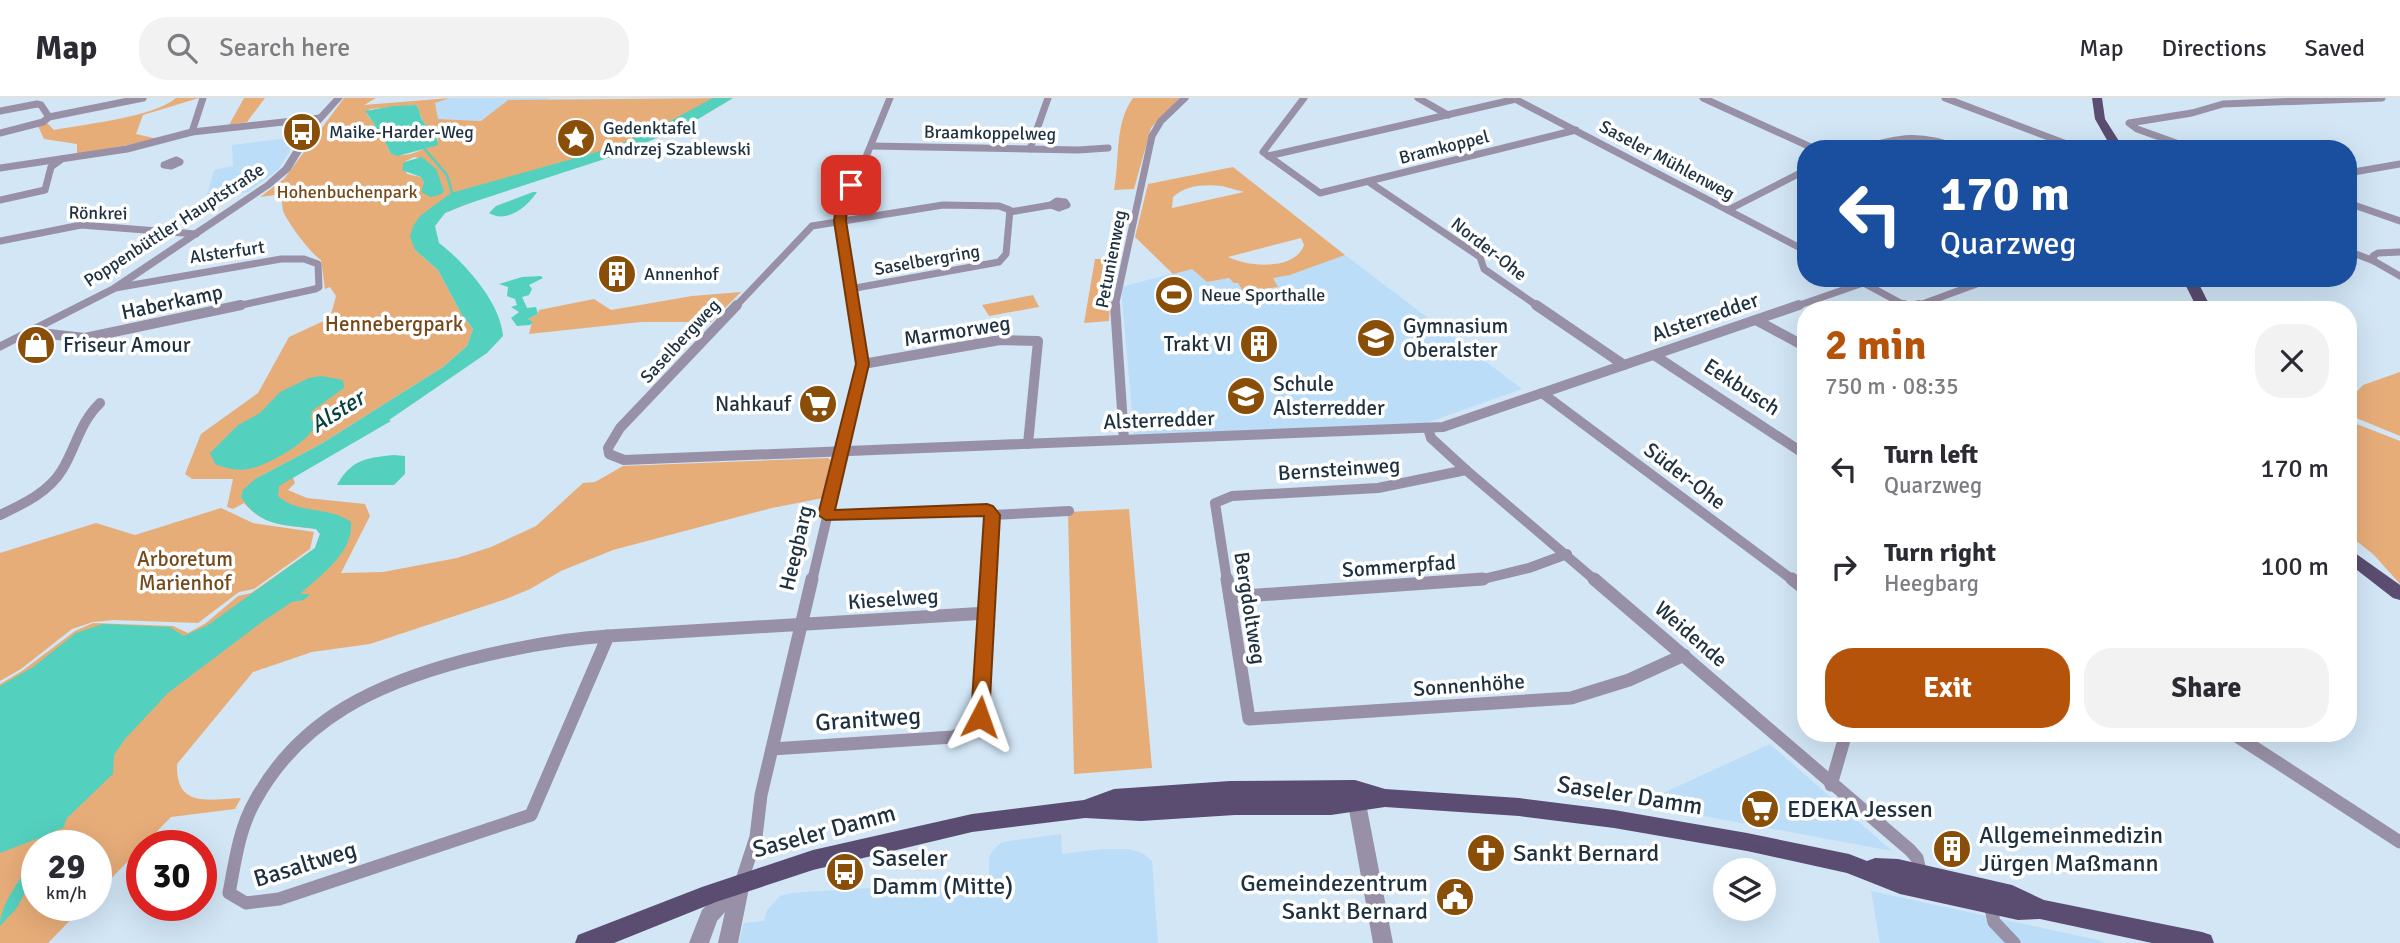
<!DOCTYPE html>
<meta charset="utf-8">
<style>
:root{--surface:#fff;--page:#f2f2f3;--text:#2b2b33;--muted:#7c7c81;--line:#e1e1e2;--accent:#b45309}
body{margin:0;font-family:Signika,sans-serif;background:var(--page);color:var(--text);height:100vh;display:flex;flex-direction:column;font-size:26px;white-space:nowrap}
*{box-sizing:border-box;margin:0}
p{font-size:23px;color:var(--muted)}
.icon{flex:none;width:38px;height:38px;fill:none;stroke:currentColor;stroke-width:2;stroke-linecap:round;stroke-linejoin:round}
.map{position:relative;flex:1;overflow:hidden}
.side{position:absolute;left:1797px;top:203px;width:560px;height:441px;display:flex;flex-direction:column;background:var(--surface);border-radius:28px;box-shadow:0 7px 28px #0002}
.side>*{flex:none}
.guide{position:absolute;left:1797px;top:42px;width:560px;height:147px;border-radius:28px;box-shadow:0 7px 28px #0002;background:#1a4fa0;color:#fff;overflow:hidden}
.fabs{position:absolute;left:1713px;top:760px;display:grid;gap:14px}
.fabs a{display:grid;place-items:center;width:63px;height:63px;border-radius:50%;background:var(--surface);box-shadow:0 7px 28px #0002;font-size:35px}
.speed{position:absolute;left:21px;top:732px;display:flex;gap:14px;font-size:35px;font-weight:700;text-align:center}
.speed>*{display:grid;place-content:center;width:91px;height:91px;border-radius:50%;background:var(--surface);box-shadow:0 7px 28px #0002;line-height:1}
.speed small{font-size:18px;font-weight:400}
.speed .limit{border:10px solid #d22;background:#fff;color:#111}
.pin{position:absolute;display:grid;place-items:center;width:60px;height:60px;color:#fff;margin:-30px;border-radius:14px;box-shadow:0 4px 10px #0006}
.me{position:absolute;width:77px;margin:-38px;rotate:4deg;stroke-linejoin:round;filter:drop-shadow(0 0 5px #0008)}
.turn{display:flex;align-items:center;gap:24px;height:147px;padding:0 28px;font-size:32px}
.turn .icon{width:91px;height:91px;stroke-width:2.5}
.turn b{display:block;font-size:49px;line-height:60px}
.round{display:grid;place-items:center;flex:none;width:74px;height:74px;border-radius:28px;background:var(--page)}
.head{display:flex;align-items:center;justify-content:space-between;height:119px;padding:0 28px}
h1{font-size:42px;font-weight:800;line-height:52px;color:var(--accent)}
.button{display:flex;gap:14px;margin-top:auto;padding:14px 28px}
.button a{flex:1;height:80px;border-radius:28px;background:var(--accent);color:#fff;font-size:28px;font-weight:800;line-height:80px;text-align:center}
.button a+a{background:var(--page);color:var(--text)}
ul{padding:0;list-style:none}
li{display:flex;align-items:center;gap:21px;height:98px;padding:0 28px}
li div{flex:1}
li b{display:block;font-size:26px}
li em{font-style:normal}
header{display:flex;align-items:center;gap:42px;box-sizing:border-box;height:98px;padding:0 35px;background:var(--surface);border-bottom:2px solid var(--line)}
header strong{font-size:33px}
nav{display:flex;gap:38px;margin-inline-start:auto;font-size:24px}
.search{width:490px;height:63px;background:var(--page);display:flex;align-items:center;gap:18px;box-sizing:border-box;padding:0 24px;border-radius:28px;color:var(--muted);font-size:26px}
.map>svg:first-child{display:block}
</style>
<header>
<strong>Map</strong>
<div class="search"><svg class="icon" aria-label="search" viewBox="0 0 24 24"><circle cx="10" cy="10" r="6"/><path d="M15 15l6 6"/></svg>Search here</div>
<nav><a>Map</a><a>Directions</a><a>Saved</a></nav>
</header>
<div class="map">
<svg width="2400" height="845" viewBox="0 0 2400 845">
<rect width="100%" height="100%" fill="#d2e6f6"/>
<g fill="#bbddf8">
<polygon points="450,0 550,0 543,3 508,2 481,23 438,21 435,5"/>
<polygon points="298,39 279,71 248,94 206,101 214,72 233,68 232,47"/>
<polygon points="1345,157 1522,291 1426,325 1134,337 1121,189 1193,170 1207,184 1229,180 1290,177"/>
<polygon points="1770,646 1892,753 1639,706"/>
<polygon points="1061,736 1062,756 1103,751 1129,751 1144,756 1152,763 1158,845 739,845 744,825 764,823 767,812 780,798 791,795 932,786 989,780 989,760 993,752 1002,744"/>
<polygon points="1871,793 2103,843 2104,845 1880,845"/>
</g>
<g fill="#e7ad79" fill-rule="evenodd">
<path d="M176,0H199L143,17L136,36L158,41L77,57V46L44,41L38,28L46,24L54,32C85,26 154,19 176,0Z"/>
<polygon points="244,0 265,0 247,24 229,27"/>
<path d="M344,0H376L364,7L450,0L435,5L438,21L481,23L508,2L733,0L698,21L623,55L498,94L445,115L415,152L438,172L462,217L473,231L467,248L443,269L321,346L257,380H293L295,385L288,392L307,400L365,406L370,418L341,475L383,474L457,460L491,449L536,428L583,385L595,384L623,368L828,360L832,363L823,400L772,410L613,452L561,473L530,491L506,501L370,546L312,554L253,574L177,666C176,711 208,701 241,700L235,711L171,719L96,796V747H37V807H85L48,845H0V586L22,573L75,533L93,525L173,528L188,535L206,525L238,498L251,495L315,450L320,436L316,431C287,427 265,429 244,405L233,411L227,409L233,381H192L185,376L201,336L258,295L289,239L330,220L336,198L330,189L325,191L321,162C311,156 288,125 283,113C282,108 282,102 282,96L260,99L284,81ZM416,7C420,12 420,18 423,23C428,31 436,31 438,42C425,51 407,61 391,56L385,43L377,37L375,27L366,15L370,11ZM414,59C434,63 437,75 443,93L424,85L421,79L407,76L404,64Z"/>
<path d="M1133,0H1180L1151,30L1134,91L1114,92C1120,62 1114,26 1133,0Z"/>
<path d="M1233,69L1345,157L1290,177L1273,180L1278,189L1243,193L1238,185H1234L1229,180L1207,184L1192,171L1173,176L1135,139L1148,86ZM1222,88L1244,94L1172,110L1173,99C1186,87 1205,86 1222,88ZM1301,140L1304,147C1295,173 1248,169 1228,159Z"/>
<polygon points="1095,161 1116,161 1111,184 1109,223 1084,225"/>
<polygon points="741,194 711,224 641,224 529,236 532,224 528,221 538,216 539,212 594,201 611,212 692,198"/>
<polygon points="1033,197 1039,209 989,218 982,207"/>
<polygon points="2400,274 2400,338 2349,317 2349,302 2363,287"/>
<polygon points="2349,323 2400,343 2400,486 2374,457 2349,437"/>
<polygon points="221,410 253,425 314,434 310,451 254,491 239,494 198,525 114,522 93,524 72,531 21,571 0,583 0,455 96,425 135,437"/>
<polygon points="1129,411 1152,670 1074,676 1068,414"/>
</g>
<g fill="#54d0bf">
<path d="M713,0H733L698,21L623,55L464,107L445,115L435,128L439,145C464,164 501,205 503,238L487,255L389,322L391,323L279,388L278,398C297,416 329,408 351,424C354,454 320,478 300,496H310L304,502L292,504L262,524L168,595L125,641L114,657L113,676L67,720L63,730L52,734L48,747H37L39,740L0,755V588L33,569L76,535L103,526L170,529L184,538L208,527L315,450L320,436L316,431C284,426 261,430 241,399L243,392L255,381L321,346L443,269L467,248L473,231L462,217L438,172L415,152L410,139L413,128L420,118L451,95L611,50L659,29Z"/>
<path d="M416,7C421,13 419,18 423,23C430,34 436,30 438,47L398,58L391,56L385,43L377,38L375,27L365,13L393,8Z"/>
<polygon points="422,59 436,71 444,93 442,96 431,99 421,94 424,85 421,79 402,72 404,64"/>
<path d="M533,94H537C528,108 507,126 489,115L496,108Z"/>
<polygon points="541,178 543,180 529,187 532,191 529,197 522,199 527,210 536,209 538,216 528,221 533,224 530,227 517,228 511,220 519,214 511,209 517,207 515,201 507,198 508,189 499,186 522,179"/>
<path d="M321,278L343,282L344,290L312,313L311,321L315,326C312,343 265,369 248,371C236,373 225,370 215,366L210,355L238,327L260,315L280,294L309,280Z"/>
<path d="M394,357L405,358V376L394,387H337C352,361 366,360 394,357Z"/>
<path d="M37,749V773L16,811L0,828C0,801 28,776 37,749Z"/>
</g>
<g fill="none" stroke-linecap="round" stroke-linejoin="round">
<polyline stroke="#54d0bf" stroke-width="2.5" points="422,48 447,77 453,98"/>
<g stroke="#9890a6" stroke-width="7">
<polyline points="1304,0 1263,54 1320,95 1576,32"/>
<polyline points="1418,0 1448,17"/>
<polyline points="1513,0 1806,153"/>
<polyline points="1703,0 1815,51"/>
<polyline points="1945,0 2080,51"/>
<polyline points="0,13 37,6 41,7 49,19"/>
<polyline points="192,34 203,0"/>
<polyline points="0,35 43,24 49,19 143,0"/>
<polyline points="871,48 1078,52 1108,50"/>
<polyline points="1030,51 1048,0"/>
<path d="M1859,51C1900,39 1920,35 1961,51"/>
<polyline points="2193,51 2137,31 2129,25 2192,15 2223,6 2382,0"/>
<polyline points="1268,58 1516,1"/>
<polygon points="176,62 180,64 171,68 164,67"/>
<polyline points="0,70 127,51 192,34 320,20"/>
<polyline points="2348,75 2400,66"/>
<polyline points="1369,84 1480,159 1484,171 1539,209"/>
<polyline points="0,102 45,92 51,69 62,61"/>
<polygon points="1057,103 1065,104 1067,107 1059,110 1051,107"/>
<polyline points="2348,105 2400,123"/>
<polyline points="1728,112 1806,72"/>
<polyline points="1010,114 1051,107"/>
<polyline points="0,143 81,127 196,136"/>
<polyline points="2348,153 2374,163 2400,178"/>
<polyline points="2374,163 2373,158 2378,155 2400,154"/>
<polyline points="1858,182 1908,209"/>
<polyline points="115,190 281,161 304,161 318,166 319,189 315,191 233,209"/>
<polyline points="735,209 812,128 943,107 999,108 1010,112 1006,156 999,164 850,191"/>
<polyline points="853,209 842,146 841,109 861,71 890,0"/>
<polyline points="1115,209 1152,38 1161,23 1185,0"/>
<polyline points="1794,209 1863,185"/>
<polyline points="1914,209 1993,180"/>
</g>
<g stroke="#9890a6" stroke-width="10">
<polyline points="737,207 620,330 608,350 609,356 624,362 1443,329 1799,207"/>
<polyline points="1115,207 1124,342"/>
<polyline points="1536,207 1624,267"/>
<polyline points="1904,207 1914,212"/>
<polyline points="1910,210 1919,207"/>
<polyline points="1756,222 1806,249"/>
<polyline points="31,234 85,240 241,207"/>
<polyline points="1654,257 1806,357"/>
<polyline points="863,266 1000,242 1038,243 1028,346"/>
<polyline points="1542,295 1794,483"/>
<polyline points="1428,330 1431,340 1466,372 1596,483"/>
<path d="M0,417C23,406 49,394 62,372C76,349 80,324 100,305"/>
<polyline points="826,417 987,411 992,417 1069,413"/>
<polyline points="812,483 863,266 853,207"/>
<polyline points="988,483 992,417"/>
<polyline points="1227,483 1215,405 1232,398 1378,390 1466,372"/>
<polyline points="1475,483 1529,470 1567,456"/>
</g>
<g stroke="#9890a6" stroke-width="13">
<polyline points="1227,481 1249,621 1571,600 1629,582 1684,557"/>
<polyline points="1594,481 1910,752 1917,760 1921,777"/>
<polyline points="1792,481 1806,492"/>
<polyline points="1230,499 1483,481"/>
<path d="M608,538L531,717L279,801L246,805L229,795C235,764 239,731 255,703C301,619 379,585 466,562C514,550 559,541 608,538Z"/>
<polyline points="608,538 987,515"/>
<polyline points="2232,635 2400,744"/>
<polyline points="772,651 953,639 973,630 980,619 988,481"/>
<polyline points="1831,687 1846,635"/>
<polyline points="741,785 756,739 761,697 812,481"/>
<polyline points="1990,806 1994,824 2014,845"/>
</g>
<g fill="#9890a6" fill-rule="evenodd">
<polygon points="334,0 343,0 317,29 290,73 271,89 119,192 0,253 0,244 111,188 265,85 283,69 310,26"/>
<polygon points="1355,688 1361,690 1364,695 1393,845 1373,845 1346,695 1349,690"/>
<polygon points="741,777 748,779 750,785 738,845 718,845 725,814 717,823 709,845 689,845 702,812 734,779"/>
</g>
<g fill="#5b4c72" fill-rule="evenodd">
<polygon points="2092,0 2102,0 2105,21 2124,51 2112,51 2095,21"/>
<polygon points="2182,180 2196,180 2212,212 2198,212"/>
<polygon points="2348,450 2400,487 2400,502 2393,500 2348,465"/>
<polygon points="1355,682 1385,691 1519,700 1614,712 1747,735 1849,756 1867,763 1875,760 1898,761 2012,787 2044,802 2202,834 2211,837 2214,845 2152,845 2040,821 2018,822 1900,796 1847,775 1747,753 1614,730 1519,718 1385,709 1331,717 1235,717 1141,723 1085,720 972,734 813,772 716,804 614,845 575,845 578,837 702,789 813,752 972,716 1084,702 1114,691 1230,683"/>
</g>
</g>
<polygon fill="#b45309" stroke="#753606" stroke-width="2" points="847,84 856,87 847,109 846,123 869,266 835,412 987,406 993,408 1000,417 989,619 987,624 973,624 971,619 984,418 826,422 818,417 856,266 834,123 836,109"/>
<defs>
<symbol id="bus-disc" viewBox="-11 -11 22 22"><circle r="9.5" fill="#894f08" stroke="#fff"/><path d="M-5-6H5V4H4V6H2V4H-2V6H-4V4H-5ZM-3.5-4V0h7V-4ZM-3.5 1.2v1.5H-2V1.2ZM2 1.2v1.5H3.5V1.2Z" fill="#fff"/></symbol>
<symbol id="sight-disc" viewBox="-11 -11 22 22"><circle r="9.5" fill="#894f08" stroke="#fff"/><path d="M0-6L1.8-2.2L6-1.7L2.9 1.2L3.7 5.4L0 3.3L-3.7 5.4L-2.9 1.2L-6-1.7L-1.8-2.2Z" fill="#fff"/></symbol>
<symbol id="building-disc" viewBox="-11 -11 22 22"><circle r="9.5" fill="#894f08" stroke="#fff"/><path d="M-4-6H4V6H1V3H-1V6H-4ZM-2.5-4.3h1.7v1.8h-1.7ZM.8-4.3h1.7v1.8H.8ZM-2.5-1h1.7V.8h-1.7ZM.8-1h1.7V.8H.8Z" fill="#fff"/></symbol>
<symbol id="stadium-disc" viewBox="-11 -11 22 22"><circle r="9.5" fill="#894f08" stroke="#fff"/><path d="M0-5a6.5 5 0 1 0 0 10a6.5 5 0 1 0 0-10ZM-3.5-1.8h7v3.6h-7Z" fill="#fff"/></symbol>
<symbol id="school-disc" viewBox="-11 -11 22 22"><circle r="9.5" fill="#894f08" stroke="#fff"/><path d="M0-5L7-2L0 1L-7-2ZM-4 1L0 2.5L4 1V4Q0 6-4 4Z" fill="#fff"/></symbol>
<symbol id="shop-disc" viewBox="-11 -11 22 22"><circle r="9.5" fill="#894f08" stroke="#fff"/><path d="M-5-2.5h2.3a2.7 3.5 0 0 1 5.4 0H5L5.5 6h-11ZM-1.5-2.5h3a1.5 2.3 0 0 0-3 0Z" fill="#fff"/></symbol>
<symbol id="supermarket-disc" viewBox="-11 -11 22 22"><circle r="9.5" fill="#894f08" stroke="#fff"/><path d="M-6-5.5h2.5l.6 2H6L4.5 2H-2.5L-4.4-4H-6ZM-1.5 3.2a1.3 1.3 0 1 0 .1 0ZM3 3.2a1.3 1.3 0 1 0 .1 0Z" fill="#fff"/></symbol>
<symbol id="church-disc" viewBox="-11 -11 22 22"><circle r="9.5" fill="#894f08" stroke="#fff"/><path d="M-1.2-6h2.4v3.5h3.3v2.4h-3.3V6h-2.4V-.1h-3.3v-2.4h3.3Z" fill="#fff"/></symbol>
<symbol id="civic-disc" viewBox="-11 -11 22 22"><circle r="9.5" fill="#894f08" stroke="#fff"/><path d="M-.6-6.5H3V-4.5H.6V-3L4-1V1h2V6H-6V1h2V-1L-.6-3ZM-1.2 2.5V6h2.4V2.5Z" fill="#fff"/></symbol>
</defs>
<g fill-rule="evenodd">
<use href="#bus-disc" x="280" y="12" width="44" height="44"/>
<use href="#sight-disc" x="554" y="18" width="44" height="44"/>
<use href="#building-disc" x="595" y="154" width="44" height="44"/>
<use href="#stadium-disc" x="1152" y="175" width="44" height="44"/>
<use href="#school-disc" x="1354" y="218" width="44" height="44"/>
<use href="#building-disc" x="1237" y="224" width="44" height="44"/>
<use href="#shop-disc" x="14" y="225" width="44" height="44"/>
<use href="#school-disc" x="1224" y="276" width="44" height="44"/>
<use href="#supermarket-disc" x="796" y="284" width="44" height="44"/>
<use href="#supermarket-disc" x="1738" y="689" width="44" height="44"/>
<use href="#building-disc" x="1930" y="729" width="44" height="44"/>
<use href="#church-disc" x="1464" y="733" width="44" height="44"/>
<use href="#bus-disc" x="823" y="752" width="44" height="44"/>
<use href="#civic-disc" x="1433" y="777" width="44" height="44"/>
</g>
<g text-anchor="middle" stroke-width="7" stroke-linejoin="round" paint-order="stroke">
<g font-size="18" fill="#1d3140" stroke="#fff" text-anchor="start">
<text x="603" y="36">Gedenktafel<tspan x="603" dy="21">Andrzej Szablewski</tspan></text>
<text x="329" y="40">Maike-Harder-Weg</text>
<text x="644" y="182">Annenhof</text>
<text x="1201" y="203">Neue Sporthalle</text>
</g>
<g font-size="18" fill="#1d3140" stroke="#fff">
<text transform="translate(990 35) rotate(1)" y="6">Braamkoppelweg</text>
<text transform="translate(1444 49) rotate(-14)" y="6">Bramkoppel</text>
<text transform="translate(1667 62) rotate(28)" y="6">Saseler Mühlenweg</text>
<text transform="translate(98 115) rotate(1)" y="6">Rönkrei</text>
<text transform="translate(174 127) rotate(-33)" y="6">Poppenbüttler Hauptstraße</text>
<text transform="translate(1489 151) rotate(38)" y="6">Norder-Ohe</text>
<text transform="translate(227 154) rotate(-8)" y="6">Alsterfurt</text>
<text transform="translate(1111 161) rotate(-79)" y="6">Petunienweg</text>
<text transform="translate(927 162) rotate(-10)" y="6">Saselbergring</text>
<text transform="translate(680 243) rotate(-47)" y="6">Saselbergweg</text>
</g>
<g font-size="18" fill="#76491b" stroke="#fff">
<text x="347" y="100">Hohenbuchenpark</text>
</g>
<g font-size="21" fill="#1d3140" stroke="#fff">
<text transform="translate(172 204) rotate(-12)" y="7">Haberkamp</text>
<text transform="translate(1705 219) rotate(-19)" y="7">Alsterredder</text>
<text transform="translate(957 233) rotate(-9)" y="7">Marmorweg</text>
<text transform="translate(1742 289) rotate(33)" y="7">Eekbusch</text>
<text transform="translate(1159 322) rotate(-2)" y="7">Alsterredder</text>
<text transform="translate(1339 371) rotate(-4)" y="7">Bernsteinweg</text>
<text transform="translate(1685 378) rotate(37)" y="7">Süder-Ohe</text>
<text transform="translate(796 450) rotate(-77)" y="7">Heegbarg</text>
<text transform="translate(1399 468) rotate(-4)" y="7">Sommerpfad</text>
<text transform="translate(893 501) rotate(-4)" y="7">Kieselweg</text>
<text transform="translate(1250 510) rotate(81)" y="7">Bergdoltweg</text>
<text transform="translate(1691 536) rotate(41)" y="7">Weidende</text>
<text transform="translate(1469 587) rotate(-4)" y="7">Sonnenhöhe</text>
</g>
<g font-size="21" fill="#76491b" stroke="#fff">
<text x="394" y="233">Hennebergpark</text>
<text x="185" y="468">Arboretum<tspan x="185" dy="24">Marienhof</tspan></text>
</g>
<g font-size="21" fill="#1d3140" stroke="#fff" text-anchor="start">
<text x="1403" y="235">Gymnasium<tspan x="1403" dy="24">Oberalster</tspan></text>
<text x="1232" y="253" text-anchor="end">Trakt VI</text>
<text x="63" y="254">Friseur Amour</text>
<text x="1273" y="293">Schule<tspan x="1273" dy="24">Alsterredder</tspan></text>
<text x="791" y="313" text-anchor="end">Nahkauf</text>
</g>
<g font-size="23" font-style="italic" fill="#06413a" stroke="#fff">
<text transform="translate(337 313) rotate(-32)" y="8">Alster</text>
</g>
<g font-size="24" fill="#1d3140" stroke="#fff">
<text transform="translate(868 621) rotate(-4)" y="8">Granitweg</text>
<text transform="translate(1630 697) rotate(9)" y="8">Saseler Damm</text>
<text transform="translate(824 733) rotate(-15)" y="8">Saseler Damm</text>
<text transform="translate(305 766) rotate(-17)" y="8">Basaltweg</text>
</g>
<g font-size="24" fill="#1d3140" stroke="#fff" text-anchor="start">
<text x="1787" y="719">EDEKA Jessen</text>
<text x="1979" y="745">Allgemeinmedizin<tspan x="1979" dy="28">Jürgen Maßmann</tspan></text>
<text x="1513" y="763">Sankt Bernard</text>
<text x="872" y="768">Saseler<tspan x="872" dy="28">Damm (Mitte)</tspan></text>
<text x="1428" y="793" text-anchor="end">Gemeindezentrum<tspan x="1428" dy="28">Sankt Bernard</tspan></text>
</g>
</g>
</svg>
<div class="fabs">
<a><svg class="icon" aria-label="layers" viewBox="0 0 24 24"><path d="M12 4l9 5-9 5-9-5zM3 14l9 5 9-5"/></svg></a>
</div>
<div class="speed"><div>29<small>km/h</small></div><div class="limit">30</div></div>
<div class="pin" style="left:851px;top:87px;background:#d93025"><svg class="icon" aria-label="arrive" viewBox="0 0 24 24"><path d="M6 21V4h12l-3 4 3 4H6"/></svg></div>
<svg class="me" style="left:980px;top:619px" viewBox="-20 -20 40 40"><path d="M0-17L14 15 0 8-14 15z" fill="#b45309" stroke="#fff" stroke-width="4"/></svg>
<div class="guide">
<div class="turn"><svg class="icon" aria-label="left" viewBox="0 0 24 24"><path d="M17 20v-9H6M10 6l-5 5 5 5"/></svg><div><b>170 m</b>Quarzweg</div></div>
</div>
<section class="side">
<div class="head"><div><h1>2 min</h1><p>750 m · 08:35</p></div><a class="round"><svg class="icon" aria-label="close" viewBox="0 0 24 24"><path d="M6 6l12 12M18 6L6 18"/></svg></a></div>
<ul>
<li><svg class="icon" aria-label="left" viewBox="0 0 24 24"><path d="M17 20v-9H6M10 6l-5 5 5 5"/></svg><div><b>Turn left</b><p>Quarzweg</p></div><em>170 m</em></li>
<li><svg class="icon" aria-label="right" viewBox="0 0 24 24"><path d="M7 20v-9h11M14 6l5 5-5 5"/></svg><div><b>Turn right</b><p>Heegbarg</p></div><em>100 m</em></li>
</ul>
<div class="button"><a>Exit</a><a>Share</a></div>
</section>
</div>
